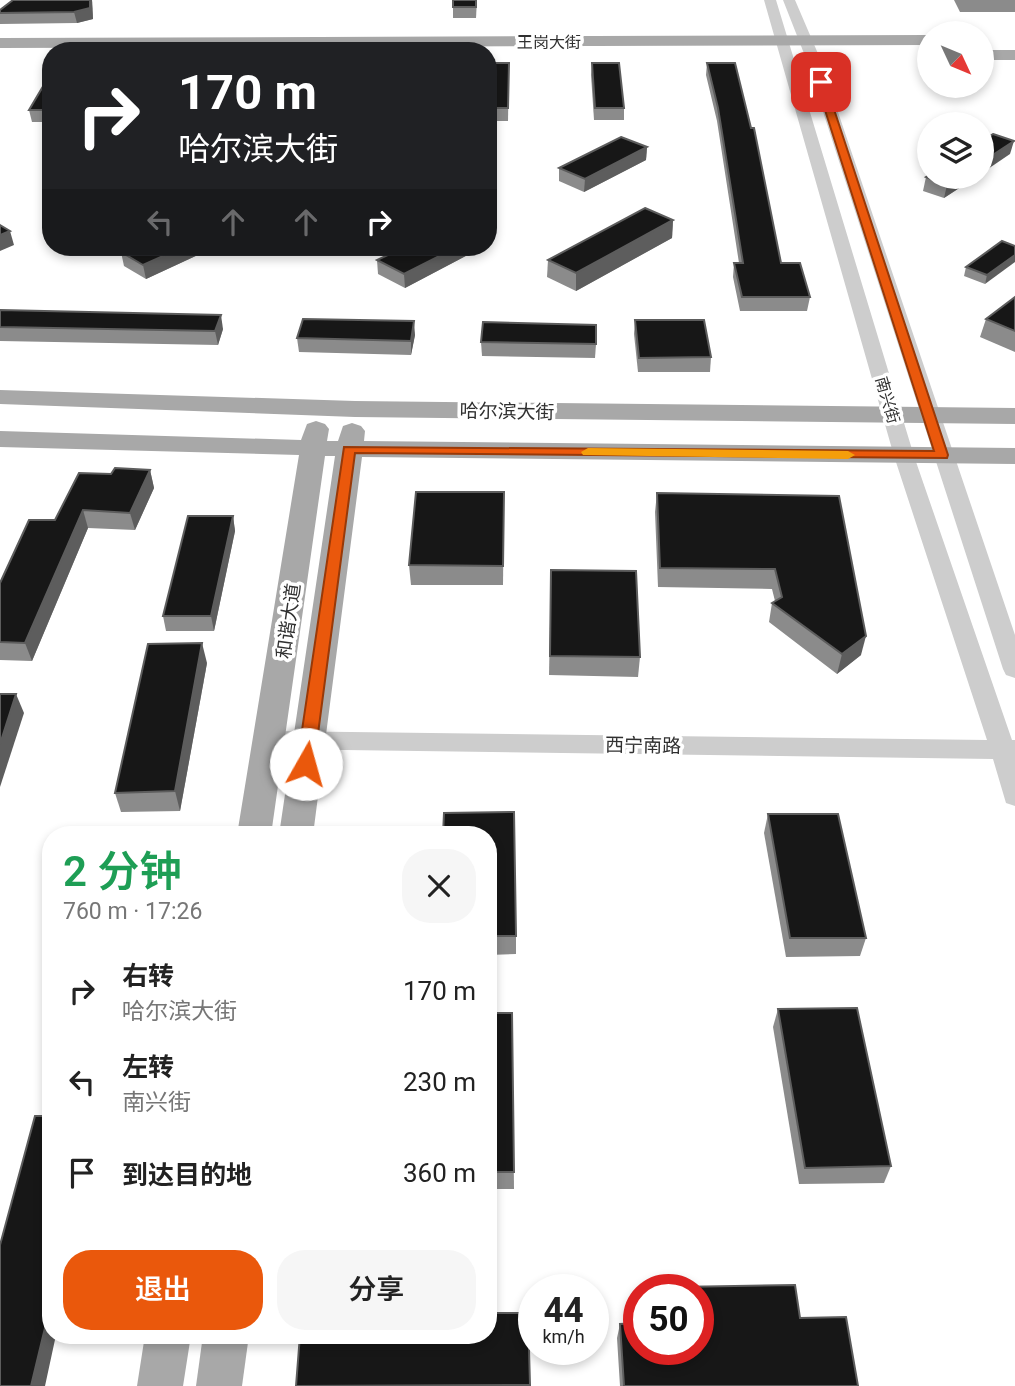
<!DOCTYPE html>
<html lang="zh">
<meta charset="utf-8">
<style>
:root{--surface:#fff;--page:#f6f6f6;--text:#222;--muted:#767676;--accent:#ea580c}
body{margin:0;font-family:Roboto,"Noto Sans SC",sans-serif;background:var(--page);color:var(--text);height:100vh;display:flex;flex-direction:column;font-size:26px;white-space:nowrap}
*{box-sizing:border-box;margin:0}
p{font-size:23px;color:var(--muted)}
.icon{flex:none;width:38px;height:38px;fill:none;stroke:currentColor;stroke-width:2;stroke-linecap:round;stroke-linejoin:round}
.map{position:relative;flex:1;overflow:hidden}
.panel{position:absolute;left:42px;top:826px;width:455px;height:518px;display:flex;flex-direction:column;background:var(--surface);border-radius:28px;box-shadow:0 4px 10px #0003}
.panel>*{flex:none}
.top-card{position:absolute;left:42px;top:42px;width:455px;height:214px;border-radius:28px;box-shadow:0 4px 10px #0003;background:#202124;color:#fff;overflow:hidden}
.needle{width:46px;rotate:134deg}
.buttons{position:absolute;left:917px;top:21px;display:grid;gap:14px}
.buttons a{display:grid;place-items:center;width:77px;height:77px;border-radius:50%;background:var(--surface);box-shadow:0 4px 10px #0003;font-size:35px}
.speed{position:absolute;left:518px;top:1274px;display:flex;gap:14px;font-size:35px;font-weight:700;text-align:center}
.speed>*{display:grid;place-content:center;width:91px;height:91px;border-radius:50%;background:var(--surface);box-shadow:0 4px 10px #0003;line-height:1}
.speed small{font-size:18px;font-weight:400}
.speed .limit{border:10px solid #d22;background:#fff;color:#111}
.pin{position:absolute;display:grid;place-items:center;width:60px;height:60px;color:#fff;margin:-30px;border-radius:14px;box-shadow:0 4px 10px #0006}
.me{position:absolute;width:77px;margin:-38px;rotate:7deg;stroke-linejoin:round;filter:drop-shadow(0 0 5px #0008)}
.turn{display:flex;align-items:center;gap:24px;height:147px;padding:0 21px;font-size:32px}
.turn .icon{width:91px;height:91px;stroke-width:2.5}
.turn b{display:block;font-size:49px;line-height:60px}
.lanes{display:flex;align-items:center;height:66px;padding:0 21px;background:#0003;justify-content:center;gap:35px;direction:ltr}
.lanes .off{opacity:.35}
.round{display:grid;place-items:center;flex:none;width:74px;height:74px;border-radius:28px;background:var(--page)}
.headline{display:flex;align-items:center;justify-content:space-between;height:119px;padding:0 21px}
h1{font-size:42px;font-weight:600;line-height:52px;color:#1e9e55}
.cta{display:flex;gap:14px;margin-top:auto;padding:14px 21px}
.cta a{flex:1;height:80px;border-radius:28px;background:var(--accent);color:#fff;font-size:28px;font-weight:600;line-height:80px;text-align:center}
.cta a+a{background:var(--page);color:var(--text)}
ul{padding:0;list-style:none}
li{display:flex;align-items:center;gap:21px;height:91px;padding:0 21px}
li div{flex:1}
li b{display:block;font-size:26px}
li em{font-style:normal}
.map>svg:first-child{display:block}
</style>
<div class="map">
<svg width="1015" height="1386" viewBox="0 0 1015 1386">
<rect width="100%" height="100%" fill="#fff"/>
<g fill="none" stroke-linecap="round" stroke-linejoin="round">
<g fill="#cdcdcd" fill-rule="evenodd">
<polygon points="764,0 776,0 914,456 1012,740 1015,740 1015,806 1006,803 993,759 271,749 262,747 258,740 262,733 271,731 987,740 894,456"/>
<polygon points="783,0 795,0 819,56 1015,635 1015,678 1006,675 1003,669 805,56"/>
</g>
<g fill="#a8a8a8" fill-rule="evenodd">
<polygon points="929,35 929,45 0,48 0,38"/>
<rect x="982" y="50" width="33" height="10"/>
<polygon points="0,390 355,401 1015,408 1015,424 355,417 0,404"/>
<polygon points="316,421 325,424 329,429 327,441 338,441 343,426 352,423 361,426 365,431 364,441 1015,448 1015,464 362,457 313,835 279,835 335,456 325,456 271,835 237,835 299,455 0,447 0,431 301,440 307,424"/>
<polygon points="145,1335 191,1335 183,1386 137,1386"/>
<polygon points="203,1335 249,1335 242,1386 196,1386"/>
</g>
</g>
<g fill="#8b8b8b">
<polygon points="92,0 93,19 77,23 0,24 0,10"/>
<polygon points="453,0 477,0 476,18 453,18"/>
<polygon points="954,0 1015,0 1015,12 960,12"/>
<polygon points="488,63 509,63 508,121 488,121"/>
<polygon points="592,63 624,108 624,120 594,120 591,75"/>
<polygon points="707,63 781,263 810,297 807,311 740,311 733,277 734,263 739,263 717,121 706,75"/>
<polygon points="51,73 51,122 32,122 29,110"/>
<polygon points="647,147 646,160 584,192 559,181 559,168"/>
<polygon points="926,177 976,177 944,198 923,191"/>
<polygon points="673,220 672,238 576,291 547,277 548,260"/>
<polygon points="1002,241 985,284 964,276 966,267"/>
<polygon points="133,247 215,247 146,279 124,266 121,252"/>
<polygon points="405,247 479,247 479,249 405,288 378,274 377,260"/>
<polygon points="1015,297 1015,352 980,337 986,319"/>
<polygon points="0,310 223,329 218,345 0,341"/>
<polygon points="635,320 711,357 710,372 638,372 634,334"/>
<polygon points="415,335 411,355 299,352 297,338"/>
<polygon points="481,342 596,344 595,358 482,356"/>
<polygon points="150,470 154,488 135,530 88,528 32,661 0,660 0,583 55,520 111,474"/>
<polygon points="504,492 503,585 411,585 409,565"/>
<polygon points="657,493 839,496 861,655 837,674 769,622 772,603 775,601 772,589 658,587 655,512"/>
<polygon points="233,516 235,531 214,631 166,631 163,616"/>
<polygon points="551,570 640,657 638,677 549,675"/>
<polygon points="207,663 180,811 121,812 115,793"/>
<polygon points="768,814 866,938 860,956 786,957 764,833"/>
<polygon points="488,835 516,936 516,954 488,955"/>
<polygon points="778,1009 891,1166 884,1183 799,1184 773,1027"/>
<polygon points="488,1013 512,1013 514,1189 488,1189"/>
<polygon points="795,1285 800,1318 846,1317 858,1386 620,1386 617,1338 620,1324 639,1323 639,1349 698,1349 698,1290 677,1290 677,1287"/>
</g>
<g fill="#5d5d5d">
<polygon points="90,0 92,0 93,19 77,23 74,12"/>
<polygon points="1014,141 1010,154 982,173 982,162"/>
<polygon points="647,147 646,160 584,192 585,179"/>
<polygon points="960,177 976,177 944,198 947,185"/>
<polygon points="673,220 672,238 576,291 576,273"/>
<polygon points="10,231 14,245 0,251 0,235"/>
<polygon points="183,247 215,247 146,279 143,265"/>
<polygon points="457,247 479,247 479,249 405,288 404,274"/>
<polygon points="1015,255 1015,262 985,284 987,275"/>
<polygon points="221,315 223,329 218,345 215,331"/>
<polygon points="414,321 415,335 411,355 411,341"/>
<polygon points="150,470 154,488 135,530 130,513"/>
<polygon points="83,510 88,528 32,661 25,643"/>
<polygon points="233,516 235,531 214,631 211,616"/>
<polygon points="866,636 861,655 837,674 842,654"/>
<polygon points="202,643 207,663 180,811 175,791"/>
<polygon points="16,694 24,713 0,787 0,744"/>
<polygon points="51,1303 51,1335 56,1335 45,1386 31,1386"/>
</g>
<g fill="#171717" stroke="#5d5d5d" stroke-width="2">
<polygon points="13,0 90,0 90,8 74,12 0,13 0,10"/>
<rect x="453" y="0" width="23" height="7"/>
<polygon points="488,63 509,63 508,108 488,108"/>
<polygon points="592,63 619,63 624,108 595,108"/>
<polygon points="707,63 735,63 751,128 754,128 781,263 800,263 810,297 742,297 734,263 743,263 718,108"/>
<polygon points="51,73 51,110 29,110"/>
<polygon points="993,134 1014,141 982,162 982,141"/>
<polygon points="621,137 647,147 585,179 559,168"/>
<polygon points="929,175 929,177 960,177 947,185 926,177"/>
<polygon points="645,208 673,220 576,273 548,260"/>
<polygon points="0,225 10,231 0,235"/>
<polygon points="1002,241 1015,246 1015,255 987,275 966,267"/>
<polygon points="133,247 183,247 143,265 121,252"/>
<polygon points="405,247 457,247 404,274 377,260"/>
<polygon points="1015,297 1015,331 986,319"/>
<polygon points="0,310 221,315 215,331 0,327"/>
<polygon points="303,319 414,321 411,341 297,338"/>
<polygon points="635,320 704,320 711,357 639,358"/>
<polygon points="483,322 596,325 596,344 481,342"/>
<polygon points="115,468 150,470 130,513 83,510 25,643 0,642 0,583 29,520 55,520 79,473 111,474"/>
<polygon points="416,492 504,492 503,566 409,565"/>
<polygon points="657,493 839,496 866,636 842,654 772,603 782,597 775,569 660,568"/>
<polygon points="188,516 233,516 211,616 163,616"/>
<polygon points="551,570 636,571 640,657 550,656"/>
<polygon points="202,643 175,791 115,793 148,644"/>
<polygon points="0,694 16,694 0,744"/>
<polygon points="514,812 516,936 488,936 488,835 443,835 444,813"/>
<polygon points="768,814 838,814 866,938 790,938"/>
<polygon points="857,1008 891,1166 805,1168 778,1009"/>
<polygon points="488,1013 512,1013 514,1172 488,1172"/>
<polygon points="35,1116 51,1116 51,1303 31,1386 0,1386 0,1245"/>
<polygon points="795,1285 800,1318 846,1317 858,1386 624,1386 620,1324 639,1323 639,1349 698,1349 698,1290 678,1290 677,1287"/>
<polygon points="488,1313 528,1313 530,1385 296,1386 300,1335 488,1335"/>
</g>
<polygon fill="#ea580c" stroke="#983908" stroke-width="2" points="821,79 825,82 948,455 947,458 355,453 314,764 311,768 300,768 297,764 344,447 934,451 816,82"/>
<polygon fill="#f59e0b" points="588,448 848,451 855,455 848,459 583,455 581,452"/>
<g text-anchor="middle" stroke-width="7" stroke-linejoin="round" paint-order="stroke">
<g font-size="16" fill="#303030" stroke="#fff">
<text x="549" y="48">王岗大街</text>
<text transform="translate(888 400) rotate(74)" y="6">南兴街</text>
</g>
<g font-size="19" fill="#303030" stroke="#fff">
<text transform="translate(507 411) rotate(1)" y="7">哈尔滨大街</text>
<text transform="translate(288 621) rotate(-82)" y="7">和谐大道</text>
<text transform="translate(643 745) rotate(1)" y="7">西宁南路</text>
</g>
</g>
</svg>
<div class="buttons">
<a><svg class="needle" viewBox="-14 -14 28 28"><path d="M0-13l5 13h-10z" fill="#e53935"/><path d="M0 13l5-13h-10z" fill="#767676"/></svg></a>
<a><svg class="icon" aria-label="layers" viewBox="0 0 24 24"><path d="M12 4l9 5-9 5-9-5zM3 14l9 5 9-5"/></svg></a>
</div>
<div class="speed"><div>44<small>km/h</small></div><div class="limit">50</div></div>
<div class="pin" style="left:821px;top:82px;background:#d93025"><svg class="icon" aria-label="arrive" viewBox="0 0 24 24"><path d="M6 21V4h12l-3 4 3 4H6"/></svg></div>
<svg class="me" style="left:306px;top:764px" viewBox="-20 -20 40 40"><circle r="19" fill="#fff"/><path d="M0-13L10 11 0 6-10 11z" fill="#ea580c"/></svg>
<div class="top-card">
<div class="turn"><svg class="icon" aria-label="right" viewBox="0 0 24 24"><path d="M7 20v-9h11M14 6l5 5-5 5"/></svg><div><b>170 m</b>哈尔滨大街</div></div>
<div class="lanes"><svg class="icon off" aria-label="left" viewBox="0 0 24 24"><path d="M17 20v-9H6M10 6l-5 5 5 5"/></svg><svg class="icon off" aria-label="ahead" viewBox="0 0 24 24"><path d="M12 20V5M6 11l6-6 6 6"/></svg><svg class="icon off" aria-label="ahead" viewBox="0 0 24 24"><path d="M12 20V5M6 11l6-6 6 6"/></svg><svg class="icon" aria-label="right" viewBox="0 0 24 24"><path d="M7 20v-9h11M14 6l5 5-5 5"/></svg></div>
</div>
<section class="panel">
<div class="headline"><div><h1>2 分钟</h1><p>760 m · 17:26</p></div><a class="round"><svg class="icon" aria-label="close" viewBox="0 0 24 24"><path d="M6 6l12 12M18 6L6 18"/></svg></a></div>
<ul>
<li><svg class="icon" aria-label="right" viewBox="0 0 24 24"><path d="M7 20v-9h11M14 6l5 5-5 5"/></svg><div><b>右转</b><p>哈尔滨大街</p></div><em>170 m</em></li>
<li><svg class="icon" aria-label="left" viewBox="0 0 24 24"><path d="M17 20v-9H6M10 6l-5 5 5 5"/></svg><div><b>左转</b><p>南兴街</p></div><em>230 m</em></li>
<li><svg class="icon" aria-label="arrive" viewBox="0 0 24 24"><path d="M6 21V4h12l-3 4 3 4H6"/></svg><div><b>到达目的地</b></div><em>360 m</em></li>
</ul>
<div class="cta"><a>退出</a><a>分享</a></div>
</section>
</div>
